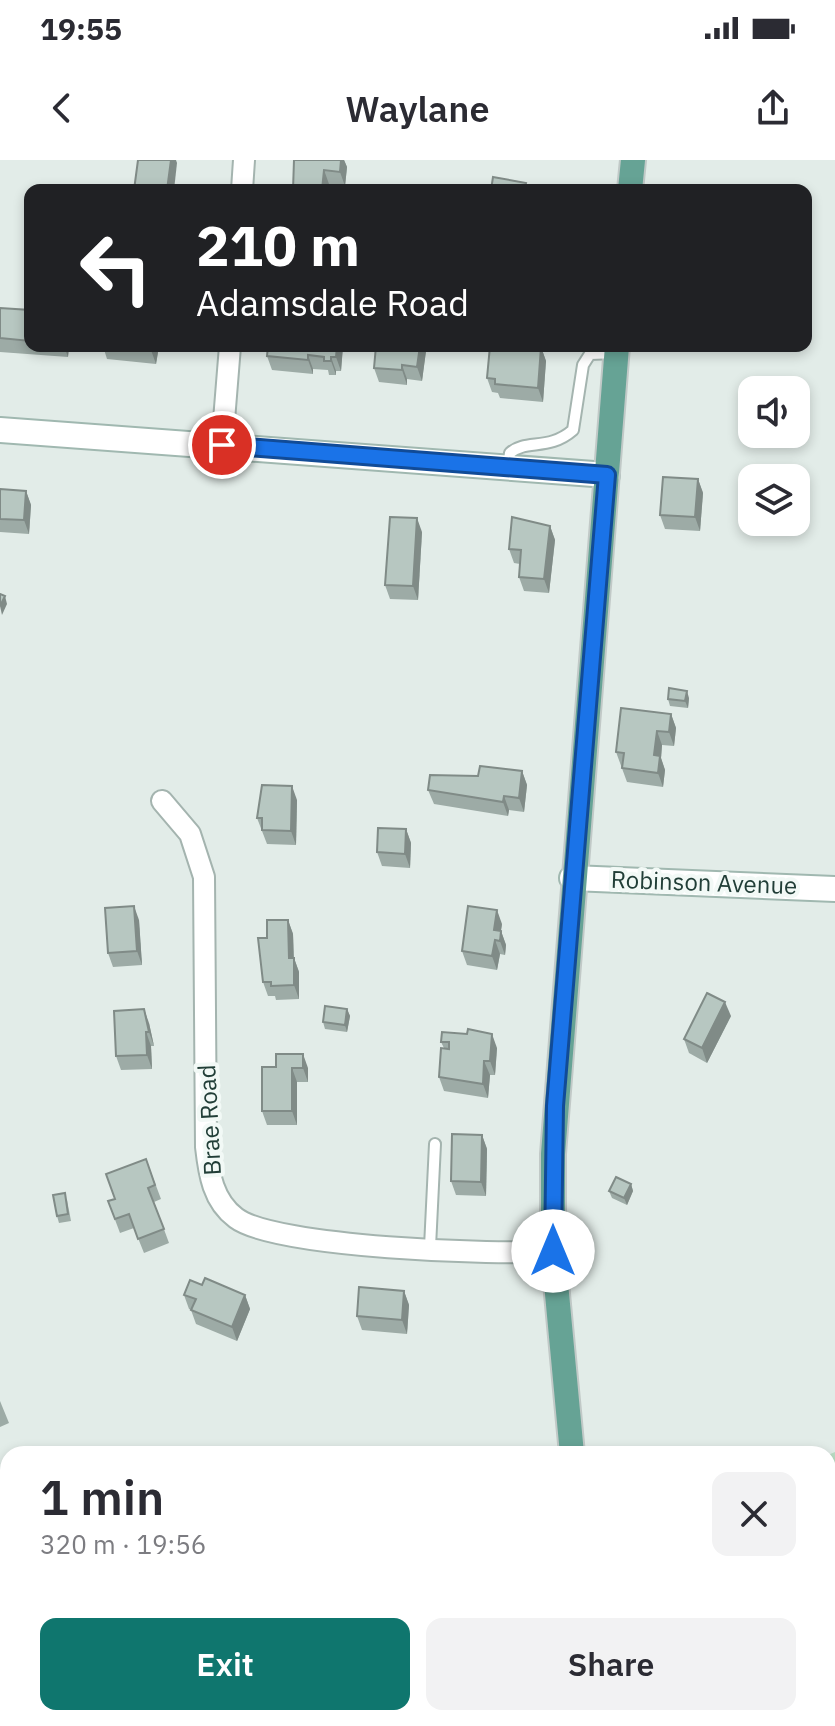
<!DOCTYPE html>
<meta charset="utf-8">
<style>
:root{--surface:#fff;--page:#f2f2f3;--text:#2b2b33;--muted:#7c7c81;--accent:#0f766e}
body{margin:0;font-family:"IBM Plex Sans",sans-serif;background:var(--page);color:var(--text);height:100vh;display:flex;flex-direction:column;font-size:30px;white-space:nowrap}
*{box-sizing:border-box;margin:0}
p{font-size:26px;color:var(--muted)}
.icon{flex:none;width:44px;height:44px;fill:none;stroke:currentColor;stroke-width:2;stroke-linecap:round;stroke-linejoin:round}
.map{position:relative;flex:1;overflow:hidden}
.sheet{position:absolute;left:0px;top:1286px;width:836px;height:280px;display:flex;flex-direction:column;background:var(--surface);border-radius:24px 24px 0 0;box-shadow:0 4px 12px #0003}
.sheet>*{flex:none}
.banner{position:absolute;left:24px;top:24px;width:788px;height:168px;border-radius:16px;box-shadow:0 4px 12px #0003;background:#202124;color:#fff;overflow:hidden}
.fabs{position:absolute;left:738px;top:216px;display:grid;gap:16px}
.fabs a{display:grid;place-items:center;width:72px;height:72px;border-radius:16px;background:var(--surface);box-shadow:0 4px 12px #0003;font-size:40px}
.pin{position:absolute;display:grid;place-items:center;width:68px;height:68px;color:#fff;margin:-34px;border:4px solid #fff;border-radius:50%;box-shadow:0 2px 8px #0007}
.me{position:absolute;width:88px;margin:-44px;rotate:0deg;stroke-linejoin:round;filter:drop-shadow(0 0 6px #0008)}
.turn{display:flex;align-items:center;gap:28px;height:168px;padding:0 40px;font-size:36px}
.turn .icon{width:104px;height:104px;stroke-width:2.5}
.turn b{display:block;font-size:56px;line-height:68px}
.round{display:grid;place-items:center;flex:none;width:84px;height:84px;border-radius:16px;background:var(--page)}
.overview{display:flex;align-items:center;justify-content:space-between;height:136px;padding:0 40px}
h1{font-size:48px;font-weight:600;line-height:60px}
.button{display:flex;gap:16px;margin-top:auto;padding:16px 40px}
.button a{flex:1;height:92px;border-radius:16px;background:var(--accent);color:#fff;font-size:32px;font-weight:600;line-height:92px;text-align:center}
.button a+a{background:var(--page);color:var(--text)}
.status{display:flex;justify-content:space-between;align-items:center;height:56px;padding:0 40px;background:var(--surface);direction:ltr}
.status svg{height:22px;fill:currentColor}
header{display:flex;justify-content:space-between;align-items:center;height:104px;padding:0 40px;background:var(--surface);font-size:36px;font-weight:600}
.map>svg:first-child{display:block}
</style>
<div class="status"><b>19:55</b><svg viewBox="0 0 49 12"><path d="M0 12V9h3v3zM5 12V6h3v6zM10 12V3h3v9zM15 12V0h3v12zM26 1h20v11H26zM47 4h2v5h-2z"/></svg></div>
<header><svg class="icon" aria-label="back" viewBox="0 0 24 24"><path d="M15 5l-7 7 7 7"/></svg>Waylane<svg class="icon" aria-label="share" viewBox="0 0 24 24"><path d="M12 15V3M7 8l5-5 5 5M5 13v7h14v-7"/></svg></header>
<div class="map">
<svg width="835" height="1566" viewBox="0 0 835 1566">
<rect width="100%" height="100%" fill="#e2ece8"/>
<polygon fill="#badec5" points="835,1292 835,1426 828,1426 828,1295"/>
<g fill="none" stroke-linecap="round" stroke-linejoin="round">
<defs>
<g id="lane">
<path d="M508,307L510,293C526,279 549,291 573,270L583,205L590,194L616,193"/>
<polyline points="430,1087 435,984"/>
</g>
<g id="street">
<polyline points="242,30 244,0"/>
<polyline points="222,285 230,186"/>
<path d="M162,641L190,674L204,717L206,987C209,1014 213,1041 236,1058C274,1087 499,1096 553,1091"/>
</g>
<g id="secondary">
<polyline points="0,270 607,315"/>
<polyline points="572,718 835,729"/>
</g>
<g id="primary">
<polyline points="630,30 633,0"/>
<polyline points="572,1294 553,1091 553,994 617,186"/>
<polyline points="627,1558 630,1566"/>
</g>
</defs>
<use href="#lane" stroke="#a4b4af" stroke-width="14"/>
<use href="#street" stroke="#a4b4af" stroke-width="24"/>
<use href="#secondary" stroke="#a0b8b0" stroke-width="28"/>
<use href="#primary" stroke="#c1c9c7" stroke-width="28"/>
<use href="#lane" stroke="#fff" stroke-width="10"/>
<use href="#street" stroke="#fff" stroke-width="20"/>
<use href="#secondary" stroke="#fff" stroke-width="24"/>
<use href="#primary" stroke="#66a395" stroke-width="24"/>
</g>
<g fill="#9daba6">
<polygon points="294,0 344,0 347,7 345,26 329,24 329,30 293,30"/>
<polygon points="0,148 30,150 30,186 69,186 68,197 0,192"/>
<polygon points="103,186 159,186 156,204 107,199"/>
<polygon points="161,186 185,186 185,188"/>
<polygon points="343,186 341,211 336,211 336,215 329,215 328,210 313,209 313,214 272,210 267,196"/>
<polygon points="376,186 424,186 426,191 422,221 407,219 407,225 379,222 374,208"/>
<polygon points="541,187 546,201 543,242 500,238 498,233 492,232 487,218"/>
<polygon points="698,319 703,333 700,371 665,369 660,355"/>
<polygon points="0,329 26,331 31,345 29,374 0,372"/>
<polygon points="550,366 555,380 549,433 524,431 519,417 520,404 514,403 509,389"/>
<polygon points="422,372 418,440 390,439 385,425"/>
<polygon points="689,538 688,548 670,546 668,539"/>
<polygon points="671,554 676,568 674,586 662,585 661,598 665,610 663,627 627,622 616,592"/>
<polygon points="522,611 527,625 524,652 509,650 508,656 434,644 428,630 478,616"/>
<polygon points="297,640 296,685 267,684 257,658"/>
<polygon points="406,669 411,683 410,708 382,706 377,692"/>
<polygon points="139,760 142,805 113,807 108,793"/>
<polygon points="288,760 293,774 294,798 299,812 299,839 276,840 275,836 268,836 263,822 267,778"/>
<polygon points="502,764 501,771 506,785 505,795 500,794 497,810 467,805 462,791"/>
<polygon points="347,849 350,856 347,872 325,869 323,862"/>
<polygon points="731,856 707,903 689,893 684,879"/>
<polygon points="149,863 154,886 151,886 152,909 121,910 116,896"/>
<polygon points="441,882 497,888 495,915 490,915 488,938 444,931 439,917 444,888"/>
<polygon points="262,907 308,908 308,922 297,922 297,965 267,965 262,951"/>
<polygon points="482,975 487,989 486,1036 456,1035 451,1021"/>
<polygon points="146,999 161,1039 154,1042 169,1083 144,1093 134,1068 120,1073 108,1041 115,1039"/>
<polygon points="631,1024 633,1031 627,1045 612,1038 609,1031"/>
<polygon points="67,1040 71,1061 59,1063 57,1056"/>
<polygon points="202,1125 245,1135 250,1149 237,1181 196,1164 191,1150 189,1149 184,1135"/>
<polygon points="404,1131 409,1145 407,1174 362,1170 357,1156"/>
<polygon points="0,1241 9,1263 0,1267"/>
<polygon points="835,1498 835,1540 832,1532 828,1533 828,1499"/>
<polygon points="813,1558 815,1566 774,1566"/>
</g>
<g fill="#808b87">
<polygon points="170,0 176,0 177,3 174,30 167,30"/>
<polygon points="341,0 344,0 347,7 345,26 340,12"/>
<polygon points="324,10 329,24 329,30 322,30"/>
<polygon points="64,186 69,186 68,197"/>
<polygon points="152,186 159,186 156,204 151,190"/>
<polygon points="337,186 343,186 341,211 336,197"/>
<polygon points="420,186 424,186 426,191 422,221 417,207"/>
<polygon points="541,187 546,201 543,242 538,228"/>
<polygon points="308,195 313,209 313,214 308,200"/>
<polygon points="331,197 336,211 336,215 331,201"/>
<polygon points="402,205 407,219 407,225 402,210"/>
<polygon points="698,319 703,333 700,371 695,357"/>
<polygon points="26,331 31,345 29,374 24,360"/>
<polygon points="417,358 422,372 418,440 413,426"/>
<polygon points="550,366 555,380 549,433 544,419"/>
<polygon points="5,436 7,444 2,455 0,446"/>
<polygon points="687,531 689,538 688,548 685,541"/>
<polygon points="671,554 676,568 674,586 669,572"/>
<polygon points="657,571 662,585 661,598 665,610 663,627 658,613 654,595"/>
<polygon points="522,611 527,625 524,652 519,638"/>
<polygon points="292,626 297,640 296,685 291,671"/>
<polygon points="504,636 509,650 508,656 503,642"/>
<polygon points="406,669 411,683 410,708 405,694"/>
<polygon points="134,746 139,760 142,805 137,791"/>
<polygon points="497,750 502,764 499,781 494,770"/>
<polygon points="288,760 293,774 294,812 289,798"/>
<polygon points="501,771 506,785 505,795 500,781"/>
<polygon points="495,780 500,794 497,810 492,796"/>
<polygon points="294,798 299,812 299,839 294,825"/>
<polygon points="725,842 731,856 707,903 702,888"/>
<polygon points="144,849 149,863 154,886 149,872"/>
<polygon points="347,849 350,856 347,872 345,865"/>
<polygon points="146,872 151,886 152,909 147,895"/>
<polygon points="492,874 497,888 495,915 490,901"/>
<polygon points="303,894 308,908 308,922 303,908"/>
<polygon points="484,901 490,915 488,938 483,924"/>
<polygon points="292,908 297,922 297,965 292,951"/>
<polygon points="482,975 487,989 486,1036 481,1022"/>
<polygon points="631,1024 633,1031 627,1045 624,1038"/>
<polygon points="404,1131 409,1145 407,1174 402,1160"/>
<polygon points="245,1135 250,1149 237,1181 232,1167"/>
</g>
<g fill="#b7c7c1" stroke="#808b87" stroke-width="2">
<polygon points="138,0 171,0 167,30 134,30"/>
<polygon points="294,0 341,0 340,12 324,10 322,30 293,30"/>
<polygon points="493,17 526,23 524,30 491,30"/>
<polygon points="0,148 30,150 30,181 0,178"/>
<polygon points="115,186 152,186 151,190"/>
<polygon points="268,186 337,186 336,197 331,197 331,201 324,201 324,197 308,195 308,200 267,196"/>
<polygon points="376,186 420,186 417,207 402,205 402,210 374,208"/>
<polygon points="490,186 541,187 538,228 495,224 495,219 487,218"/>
<polygon points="663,317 698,319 695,357 660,355"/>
<polygon points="0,329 26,331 24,360 0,359"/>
<polygon points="390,357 417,358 413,426 385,425"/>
<polygon points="512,357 550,366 544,419 519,417 521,390 509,389"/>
<polygon points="0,434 5,436 0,446"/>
<polygon points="669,528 687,531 685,541 668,539"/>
<polygon points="621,548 671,554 669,572 657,571 654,595 660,596 658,613 622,608 624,593 616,592"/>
<polygon points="480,606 522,611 519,638 504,636 503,642 428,630 430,615 478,616"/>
<polygon points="262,625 292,626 291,671 262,670 262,658 257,658"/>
<polygon points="378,668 406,669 405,694 377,692"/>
<polygon points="134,746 137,791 108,793 105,748"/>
<polygon points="468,746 497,750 494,770 501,771 500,781 495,780 492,796 462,791"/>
<polygon points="267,760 288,760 289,798 294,798 294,825 271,826 271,822 263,822 258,778 267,778"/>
<polygon points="707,833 725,842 702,888 684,879"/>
<polygon points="325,846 347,849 345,865 323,862"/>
<polygon points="144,849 149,872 146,872 147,895 116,896 114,851"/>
<polygon points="468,869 492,874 490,901 484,901 483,924 439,917 441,888 449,889 449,882 441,882 442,872 467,874"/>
<polygon points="276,894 303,894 303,908 292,908 292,951 262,951 262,907 276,907"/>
<polygon points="452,974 482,975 481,1022 451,1021"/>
<polygon points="146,999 155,1025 148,1028 164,1069 138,1079 129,1054 115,1059 108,1041 115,1039 106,1014"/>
<polygon points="616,1017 631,1024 624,1038 609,1031"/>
<polygon points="65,1033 68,1054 57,1056 53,1035"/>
<polygon points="205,1118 245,1135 232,1167 191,1150 196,1139 184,1135 190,1120 202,1125"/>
<polygon points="359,1127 404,1131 402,1160 357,1156"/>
<polygon points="835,1498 835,1530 831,1530 830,1518 828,1518 828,1499"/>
<polygon points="773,1558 810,1558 811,1560 774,1566"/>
</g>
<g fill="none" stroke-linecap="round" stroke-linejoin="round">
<defs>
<polyline id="route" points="222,285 607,315 555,946 553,1091"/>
</defs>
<use href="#route" stroke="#114b97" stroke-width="20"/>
<use href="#route" stroke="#1a73e8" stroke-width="14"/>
</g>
<g text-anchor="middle" stroke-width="8" stroke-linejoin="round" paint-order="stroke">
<g font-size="24" fill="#213e37" stroke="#f2f9f6">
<text transform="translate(704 723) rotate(2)" y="8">Robinson Avenue</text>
<text transform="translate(210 960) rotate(-93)" y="8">Brae Road</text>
</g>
</g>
</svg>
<div class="fabs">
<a><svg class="icon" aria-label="sound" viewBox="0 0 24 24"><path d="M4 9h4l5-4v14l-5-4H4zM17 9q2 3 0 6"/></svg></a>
<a><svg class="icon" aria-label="layers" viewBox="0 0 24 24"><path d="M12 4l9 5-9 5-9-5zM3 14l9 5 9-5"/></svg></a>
</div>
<div class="pin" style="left:222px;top:285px;background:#d93025"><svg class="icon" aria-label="arrive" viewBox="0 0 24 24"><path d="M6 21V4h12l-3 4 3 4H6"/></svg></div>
<svg class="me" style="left:553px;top:1091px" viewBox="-20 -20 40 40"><circle r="19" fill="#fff"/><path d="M0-13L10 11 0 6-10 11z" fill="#1a73e8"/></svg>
<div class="banner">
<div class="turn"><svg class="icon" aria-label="left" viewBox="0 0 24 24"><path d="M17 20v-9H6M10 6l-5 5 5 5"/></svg><div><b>210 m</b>Adamsdale Road</div></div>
</div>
<section class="sheet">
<div class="overview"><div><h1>1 min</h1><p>320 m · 19:56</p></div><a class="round"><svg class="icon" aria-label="close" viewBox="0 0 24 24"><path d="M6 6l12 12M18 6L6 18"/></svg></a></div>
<div class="button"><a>Exit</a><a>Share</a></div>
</section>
</div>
